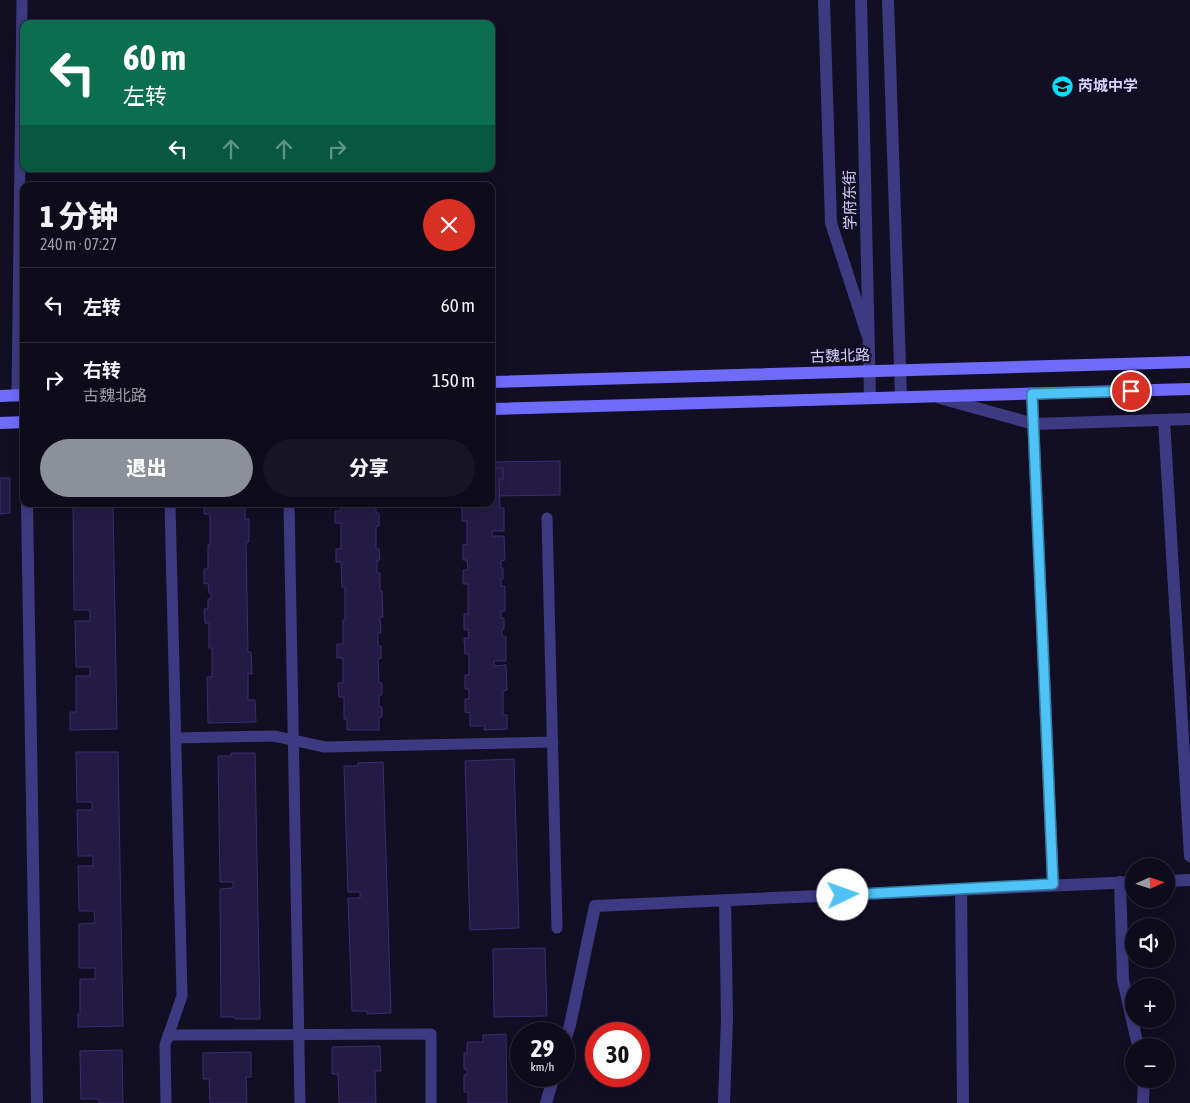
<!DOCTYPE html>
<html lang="zh">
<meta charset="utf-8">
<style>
:root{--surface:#0e0b1b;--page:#171424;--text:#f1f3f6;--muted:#9b9ba3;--line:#2e2b3a;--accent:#8c9099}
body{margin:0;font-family:"Asap Condensed","Noto Sans SC",sans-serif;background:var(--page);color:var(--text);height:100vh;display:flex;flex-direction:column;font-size:19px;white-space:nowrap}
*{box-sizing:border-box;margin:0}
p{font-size:16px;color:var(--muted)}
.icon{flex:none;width:28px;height:28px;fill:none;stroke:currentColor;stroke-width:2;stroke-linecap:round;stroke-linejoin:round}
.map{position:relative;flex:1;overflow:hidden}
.details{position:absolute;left:20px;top:182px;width:475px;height:325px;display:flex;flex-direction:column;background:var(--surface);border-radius:10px;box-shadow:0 2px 12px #0003,0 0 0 1px var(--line)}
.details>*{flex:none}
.guide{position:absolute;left:20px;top:20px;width:475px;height:152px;border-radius:10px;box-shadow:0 2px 12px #0003,0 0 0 1px var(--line);background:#0b6e4f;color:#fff;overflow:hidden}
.needle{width:32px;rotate:87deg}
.tools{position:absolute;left:1125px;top:858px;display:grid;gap:10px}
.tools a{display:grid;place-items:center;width:50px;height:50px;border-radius:50%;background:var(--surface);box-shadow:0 2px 12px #0003,0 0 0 1px var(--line);font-size:25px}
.speed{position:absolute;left:510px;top:1022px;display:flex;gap:10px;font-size:25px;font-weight:700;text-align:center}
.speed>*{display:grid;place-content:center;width:65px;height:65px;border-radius:50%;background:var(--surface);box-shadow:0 2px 12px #0003,0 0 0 1px var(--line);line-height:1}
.speed small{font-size:12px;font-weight:400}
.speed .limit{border:8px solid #d22;background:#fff;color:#111}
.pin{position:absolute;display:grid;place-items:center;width:42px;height:42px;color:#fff;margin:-21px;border:2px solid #fff;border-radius:50%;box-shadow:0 1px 5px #0007}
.me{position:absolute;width:55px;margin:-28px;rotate:87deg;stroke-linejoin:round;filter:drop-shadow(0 0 4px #0008)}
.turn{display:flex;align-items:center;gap:18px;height:105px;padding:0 20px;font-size:22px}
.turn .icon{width:65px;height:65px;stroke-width:2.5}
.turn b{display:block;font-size:35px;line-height:42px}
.lanes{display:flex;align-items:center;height:48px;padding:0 20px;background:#0003;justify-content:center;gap:25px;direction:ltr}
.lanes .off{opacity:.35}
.round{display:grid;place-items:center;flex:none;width:52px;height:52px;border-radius:26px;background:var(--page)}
.head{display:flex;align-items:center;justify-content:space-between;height:85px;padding:0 20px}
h1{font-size:30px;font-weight:800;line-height:38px}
.button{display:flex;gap:10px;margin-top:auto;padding:10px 20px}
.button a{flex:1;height:58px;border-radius:30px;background:var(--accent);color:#fff;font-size:20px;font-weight:800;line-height:58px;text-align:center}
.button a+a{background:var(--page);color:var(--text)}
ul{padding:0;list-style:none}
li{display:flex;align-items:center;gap:15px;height:75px;padding:0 20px;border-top:1px solid var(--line)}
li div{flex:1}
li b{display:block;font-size:19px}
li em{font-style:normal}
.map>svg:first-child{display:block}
</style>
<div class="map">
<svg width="1190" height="1103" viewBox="0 0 1190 1103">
<rect width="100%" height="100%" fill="#120f24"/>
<g fill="#241b44" stroke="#3b2d70">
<polygon points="560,461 560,495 491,496 491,462"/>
<polygon points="491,468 503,468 503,479 499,479 500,508 504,508 504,531 492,531 492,536 504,536 505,560 501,561 501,568 503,568 503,579 501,579 501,586 505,586 505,611 501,611 501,618 504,618 504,629 502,629 502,636 506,637 506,661 494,661 494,666 506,665 507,690 503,691 503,715 507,715 507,729 484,730 485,726 470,726 470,713 465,712 465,699 469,699 469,689 465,689 465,675 469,675 469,654 465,654 464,638 469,638 468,629 464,630 464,614 468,614 468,584 463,584 463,570 468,570 467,560 463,560 463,544 467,545 467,521 462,521 462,508 467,507 466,504 491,504"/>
<polygon points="0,478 10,478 10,513 0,514"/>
<polygon points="73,504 113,504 117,729 70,730 70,712 76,712 76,676 90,676 90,667 76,667 75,621 90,621 90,610 74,610"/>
<polygon points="204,504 245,504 245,519 249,519 249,542 246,542 248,652 251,652 252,674 248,673 248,700 255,700 256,722 208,723 207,677 212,677 212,648 209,648 209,623 205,623 204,609 208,609 208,599 211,599 211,593 209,593 208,583 204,584 204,569 208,569 208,545 210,545 210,514 204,514"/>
<polygon points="340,504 376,504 376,513 379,513 379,526 376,527 376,549 379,549 380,560 377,560 377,573 380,573 380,591 382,591 383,617 380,617 381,633 378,633 378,646 381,646 381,658 378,659 379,683 382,683 382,695 379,695 379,707 382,707 382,717 379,717 379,730 347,730 347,719 344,719 344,697 339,697 338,683 343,683 343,658 337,658 337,644 343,644 343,620 345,620 345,587 342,587 341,562 336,562 336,549 341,549 341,523 335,523 335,511 341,511"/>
<polygon points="76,752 118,752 123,1026 78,1027 78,1014 80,1014 80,979 95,979 95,968 79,968 79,924 95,923 94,911 79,911 78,866 93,866 93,856 78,856 77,810 92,810 92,802 77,802"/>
<polygon points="231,753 255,753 260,1019 235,1019 235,1017 221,1017 220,889 233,888 233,882 220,882 218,756 231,756"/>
<polygon points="514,759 519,928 470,930 465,761"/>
<polygon points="383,762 391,1013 367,1014 367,1011 352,1011 348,898 360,898 360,892 348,892 344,766 358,766 358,763"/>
<polygon points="545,948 547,1016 494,1017 493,949"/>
<polygon points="506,1034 507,1103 468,1103 468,1092 464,1092 464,1075 467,1075 467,1069 464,1069 464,1053 467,1053 467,1042 483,1042 483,1035"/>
<polygon points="380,1046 381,1071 375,1071 376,1103 339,1103 338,1074 332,1074 332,1047"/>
<polygon points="122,1050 123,1103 99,1103 99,1099 81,1099 80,1051"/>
<polygon points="251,1052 251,1077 246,1077 247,1103 210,1103 209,1079 203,1079 203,1053"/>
</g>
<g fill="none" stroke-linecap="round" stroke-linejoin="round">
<g stroke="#3e3a82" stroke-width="11">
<polyline points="17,396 22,0"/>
<polyline points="289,504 300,1103"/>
<polyline points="547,518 557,928"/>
<polyline points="176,738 274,736 325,747 553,742"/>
<polyline points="168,1035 431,1034 431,1103"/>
<polyline points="166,1103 165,1045 182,996 170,504"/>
</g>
<g stroke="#3e3a82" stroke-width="12">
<polyline points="824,0 831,223 867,334"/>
<polyline points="1032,393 1053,885"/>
<polyline points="940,398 1034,424 1190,419"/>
<polyline points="1164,420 1190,856"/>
<polyline points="27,504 37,1103"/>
<polyline points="1166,881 1190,880"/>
<polyline points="1120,882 1123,980 1138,1046"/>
<polyline points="961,889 963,1103"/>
<polyline points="564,1044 570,1025 595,906 1134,882"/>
<polyline points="546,1103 554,1076"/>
<polyline points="724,1103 727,1018 725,900"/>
<polyline points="1143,1103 1144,1079"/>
</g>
<g stroke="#3e3a82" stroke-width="12">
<polyline points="861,0 870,398"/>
<polyline points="888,0 901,397"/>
</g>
<g stroke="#6f6bfd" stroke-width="12">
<polyline points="491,382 1190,362"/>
<polyline points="0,396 24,395"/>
<polyline points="491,409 1190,389"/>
<polyline points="0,423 24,422"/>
</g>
</g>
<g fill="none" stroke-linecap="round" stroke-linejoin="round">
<defs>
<polyline id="route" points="843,895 1053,884 1032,394 1131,391"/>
</defs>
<use href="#route" stroke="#337fa1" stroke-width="12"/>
<use href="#route" stroke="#4fc3f7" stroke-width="9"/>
</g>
<defs>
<symbol id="school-disc" viewBox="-11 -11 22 22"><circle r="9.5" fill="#04def8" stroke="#120f24"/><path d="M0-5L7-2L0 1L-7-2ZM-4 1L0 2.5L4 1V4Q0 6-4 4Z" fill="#111"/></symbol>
</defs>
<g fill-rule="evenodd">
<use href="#school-disc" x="1050" y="74" width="25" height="25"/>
</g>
<g text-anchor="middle" stroke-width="4.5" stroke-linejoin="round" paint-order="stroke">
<g font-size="15" font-weight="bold" fill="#d7d2fe" stroke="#120f24" text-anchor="start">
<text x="1078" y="91">芮城中学</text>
</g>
<g font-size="15" fill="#d7d2fe" stroke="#120f24">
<text transform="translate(850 200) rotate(-91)" y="5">学府东街</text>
<text transform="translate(840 356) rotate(-2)" y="5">古魏北路</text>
</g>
</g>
</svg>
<div class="tools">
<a><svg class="needle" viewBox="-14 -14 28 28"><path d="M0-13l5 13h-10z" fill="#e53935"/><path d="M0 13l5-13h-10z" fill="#9b9ba3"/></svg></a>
<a><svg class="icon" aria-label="sound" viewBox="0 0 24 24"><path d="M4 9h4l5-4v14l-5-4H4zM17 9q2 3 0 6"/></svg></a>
<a>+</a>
<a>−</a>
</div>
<div class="speed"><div>29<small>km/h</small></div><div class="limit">30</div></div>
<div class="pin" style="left:1131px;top:391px;background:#d93025"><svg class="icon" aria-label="arrive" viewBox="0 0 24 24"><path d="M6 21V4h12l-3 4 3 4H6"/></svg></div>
<svg class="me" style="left:843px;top:895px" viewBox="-20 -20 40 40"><circle r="19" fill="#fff"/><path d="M0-13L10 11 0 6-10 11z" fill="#4fc3f7"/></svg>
<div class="guide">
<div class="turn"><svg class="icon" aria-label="left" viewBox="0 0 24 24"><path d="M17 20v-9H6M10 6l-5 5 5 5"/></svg><div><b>60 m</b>左转</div></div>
<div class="lanes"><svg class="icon" aria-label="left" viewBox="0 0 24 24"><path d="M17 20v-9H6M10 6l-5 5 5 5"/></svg><svg class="icon off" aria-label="ahead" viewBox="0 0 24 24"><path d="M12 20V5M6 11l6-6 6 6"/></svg><svg class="icon off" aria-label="ahead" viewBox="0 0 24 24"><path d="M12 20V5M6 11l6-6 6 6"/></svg><svg class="icon off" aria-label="right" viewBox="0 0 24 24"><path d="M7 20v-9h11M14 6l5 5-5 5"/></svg></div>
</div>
<section class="details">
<div class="head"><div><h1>1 分钟</h1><p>240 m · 07:27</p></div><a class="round" style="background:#d93025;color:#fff"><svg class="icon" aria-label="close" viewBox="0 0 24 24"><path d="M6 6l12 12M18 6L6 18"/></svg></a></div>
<ul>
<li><svg class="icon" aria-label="left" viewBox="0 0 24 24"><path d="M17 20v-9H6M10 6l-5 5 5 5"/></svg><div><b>左转</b></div><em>60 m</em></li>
<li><svg class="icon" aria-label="right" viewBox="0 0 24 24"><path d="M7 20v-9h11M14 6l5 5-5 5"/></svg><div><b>右转</b><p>古魏北路</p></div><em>150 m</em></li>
</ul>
<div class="button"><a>退出</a><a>分享</a></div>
</section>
</div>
